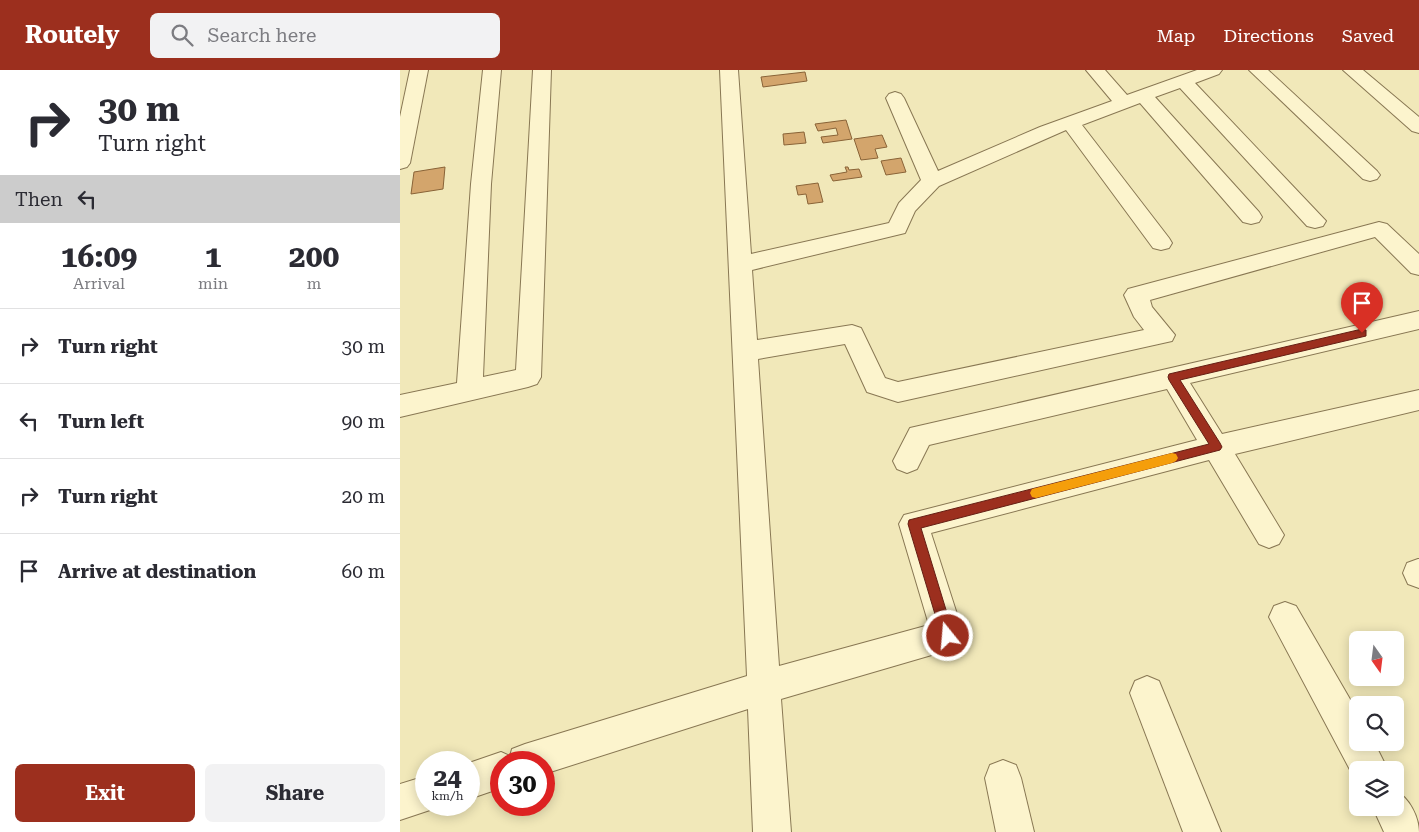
<!DOCTYPE html>
<style>
:root{--surface:#fff;--page:#f2f2f3;--text:#2b2b33;--muted:#7c7c81;--line:#e1e1e2;--accent:#9c2f1e}
body{margin:0;font-family:"Roboto Serif",serif;background:var(--page);color:var(--text);height:100vh;display:flex;flex-direction:column;font-size:19px;white-space:nowrap}
*{box-sizing:border-box;margin:0}
p{font-size:16px;color:var(--muted)}
.icon{flex:none;width:28px;height:28px;fill:none;stroke:currentColor;stroke-width:2;stroke-linecap:round;stroke-linejoin:round}
.map{position:relative;flex:1;overflow:hidden}
.side{display:flex;flex-direction:column;background:var(--surface);width:400px}
.side>*{flex:none}
.hud{background:#fff;color:var(--text);overflow:hidden}
.needle{width:32px;rotate:166deg}
.tools{position:absolute;left:949px;top:561px;display:grid;gap:10px}
.tools a{display:grid;place-items:center;width:55px;height:55px;border-radius:8px;background:var(--surface);box-shadow:0 2px 12px #0003;font-size:25px}
.speed{position:absolute;left:15px;top:681px;display:flex;gap:10px;font-size:25px;font-weight:700;text-align:center}
.speed>*{display:grid;place-content:center;width:65px;height:65px;border-radius:50%;background:var(--surface);box-shadow:0 2px 12px #0003;line-height:1}
.speed small{font-size:12px;font-weight:400}
.speed .limit{border:8px solid #d22;background:#fff;color:#111}
.pin{position:absolute;display:grid;place-items:center;width:42px;height:42px;color:#fff;margin:-51px -21px;border-radius:50% 50% 50% 0;rotate:-45deg;box-shadow:0 0 5px #0007}
.pin .icon{rotate:45deg}
.me{position:absolute;width:55px;margin:-28px;rotate:343deg;stroke-linejoin:round;filter:drop-shadow(0 0 4px #0008)}
.turn{display:flex;align-items:center;gap:18px;height:105px;padding:0 15px;font-size:22px}
.turn .icon{width:65px;height:65px;stroke-width:2.5}
.turn b{display:block;font-size:35px;line-height:42px}
.then{display:flex;align-items:center;height:48px;padding:0 15px;background:#0003;gap:10px;font-size:19px}
.eta{display:flex;justify-content:space-evenly;align-items:center;height:85px;text-align:center}
.eta b{font-size:30px;font-weight:700;line-height:35px}
.cta{display:flex;gap:10px;margin-top:auto;padding:10px 15px}
.cta a{flex:1;height:58px;border-radius:8px;background:var(--accent);color:#fff;font-size:20px;font-weight:700;line-height:58px;text-align:center}
.cta a+a{background:var(--page);color:var(--text)}
ul{padding:0;list-style:none}
li{display:flex;align-items:center;gap:15px;height:75px;padding:0 15px;border-top:1px solid var(--line)}
li div{flex:1}
li b{display:block;font-size:19px}
li em{font-style:normal}
header{display:flex;align-items:center;gap:30px;box-sizing:border-box;height:70px;padding:0 25px;background:var(--accent);color:#fff}
header strong{font-size:24px}
nav{display:flex;gap:28px;margin-inline-start:auto;font-size:18px}
.search{width:350px;height:45px;background:var(--page);display:flex;align-items:center;gap:12px;box-sizing:border-box;padding:0 18px;border-radius:8px;color:var(--muted);font-size:19px}
main{display:flex;flex:1;min-height:0}
.map>svg:first-child{display:block}
</style>
<header>
<strong>Routely</strong>
<div class="search"><svg class="icon" aria-label="search" viewBox="0 0 24 24"><circle cx="10" cy="10" r="6"/><path d="M15 15l6 6"/></svg>Search here</div>
<nav><a>Map</a><a>Directions</a><a>Saved</a></nav>
</header>
<main>
<section class="side">
<div class="hud">
<div class="turn"><svg class="icon" aria-label="right" viewBox="0 0 24 24"><path d="M7 20v-9h11M14 6l5 5-5 5"/></svg><div><b>30 m</b>Turn right</div></div>
<div class="then">Then<svg class="icon" aria-label="left" viewBox="0 0 24 24"><path d="M17 20v-9H6M10 6l-5 5 5 5"/></svg></div>
</div>
<div class="eta">
<div><b>16:09</b><p>Arrival</p></div>
<div><b>1</b><p>min</p></div>
<div><b>200</b><p>m</p></div>
</div>
<ul>
<li><svg class="icon" aria-label="right" viewBox="0 0 24 24"><path d="M7 20v-9h11M14 6l5 5-5 5"/></svg><div><b>Turn right</b></div><em>30 m</em></li>
<li><svg class="icon" aria-label="left" viewBox="0 0 24 24"><path d="M17 20v-9H6M10 6l-5 5 5 5"/></svg><div><b>Turn left</b></div><em>90 m</em></li>
<li><svg class="icon" aria-label="right" viewBox="0 0 24 24"><path d="M7 20v-9h11M14 6l5 5-5 5"/></svg><div><b>Turn right</b></div><em>20 m</em></li>
<li><svg class="icon" aria-label="arrive" viewBox="0 0 24 24"><path d="M6 21V4h12l-3 4 3 4H6"/></svg><div><b>Arrive at destination</b></div><em>60 m</em></li>
</ul>
<div class="cta"><a>Exit</a><a>Share</a></div>
</section>
<div class="map">
<svg width="1019" height="762" viewBox="0 0 1019 762">
<rect width="100%" height="100%" fill="#f1e8b9"/>
<g fill="#d3a56c" stroke="#896337">
<polygon points="405,2 407,11 363,17 361,7"/>
<polygon points="446,50 452,69 423,73 421,67 438,65 436,58 418,61 415,54"/>
<polygon points="404,62 406,73 384,75 383,64"/>
<polygon points="482,65 487,77 475,79 478,88 461,90 454,69"/>
<polygon points="501,88 506,102 486,105 481,91"/>
<polygon points="45,97 43,119 11,124 14,102"/>
<polygon points="445,97 448,97 449,100 459,99 462,107 433,111 430,105 447,102"/>
<polygon points="418,113 423,132 408,134 406,124 398,125 396,116"/>
</g>
<g fill="none" stroke-linecap="round" stroke-linejoin="round">
<defs>
<g id="minor">
<polygon points="10,0 28,0 10,93 7,97 0,99 0,47"/>
<polygon points="83,0 101,0 91,114 83,307 116,300 133,0 151,0 141,307 137,314 128,317 0,347 0,325 57,313 71,114"/>
<polygon points="320,0 338,0 351,184 489,153 499,133 521,110 486,28 489,24 495,22 501,24 504,28 538,101 640,57 712,31 686,0 705,0 727,25 797,0 822,0 819,4 795,13 926,151 923,156 915,158 907,156 780,18 755,27 859,142 862,147 859,152 851,154 843,152 740,33 682,55 769,168 772,173 769,178 761,180 753,178 666,60 539,116 515,141 505,163 352,200 357,270 452,255 461,258 485,308 498,312 744,260 734,247 724,225 728,219 979,152 987,154 1019,184 1019,205 1011,203 975,167 750,230 752,237 775,265 772,271 498,332 467,322 445,274 358,289 379,596 529,555 499,454 504,445 797,370 767,319 529,375 517,399 507,403 497,399 493,391 510,358 1019,241 1019,259 790,313 822,364 1019,320 1019,340 835,384 884,465 879,474 869,478 859,474 809,390 531,463 564,566 559,577 381,629 391,762 353,762 348,639 144,704 144,692 101,692 101,718 69,729 69,693 101,682 110,686 112,679 125,674 347,606"/>
<polygon points="849,0 868,0 977,101 980,105 977,109 970,111 963,109"/>
<polygon points="943,0 963,0 1019,47 1019,63 1012,61"/>
<polygon points="1018,489 1019,489 1019,518 1008,514 1003,503 1007,493"/>
<polygon points="885,532 896,536 958,643 958,672 974,672 988,700 958,700 957,713 869,547 874,536"/>
<polygon points="747,606 759,611 821,762 783,762 730,623 735,611"/>
<polygon points="603,690 616,695 621,708 634,762 596,762 585,708 590,695"/>
<polygon points="26,706 26,735 40,735 39,737 0,750 0,714"/>
<path d="M995,721C1009,727 1019,747 1019,762H984L973,738H995Z"/>
</g>
</defs>
<use href="#minor" stroke="#887753" stroke-width="2"/>
<use href="#minor" fill="#fcf4cd" fill-rule="evenodd"/>
</g>
<polygon fill="#9c2f1e" stroke="#651f14" points="962,259 966,260 966,266 780,310 820,373 822,377 820,380 521,458 554,566 552,571 548,573 543,571 508,454 509,450 809,374 769,310 768,307 769,304"/>
<polygon fill="#f59e0b" points="772,383 776,384 778,388 776,391 772,393 636,428 632,427 630,423 632,419 636,418"/>
</svg>
<div class="tools">
<a><svg class="needle" viewBox="-14 -14 28 28"><path d="M0-13l5 13h-10z" fill="#e53935"/><path d="M0 13l5-13h-10z" fill="#7c7c81"/></svg></a>
<a><svg class="icon" aria-label="search" viewBox="0 0 24 24"><circle cx="10" cy="10" r="6"/><path d="M15 15l6 6"/></svg></a>
<a><svg class="icon" aria-label="layers" viewBox="0 0 24 24"><path d="M12 4l9 5-9 5-9-5zM3 14l9 5 9-5"/></svg></a>
</div>
<div class="speed"><div>24<small>km/h</small></div><div class="limit">30</div></div>
<div class="pin" style="left:962px;top:263px;background:#d93025"><svg class="icon" aria-label="arrive" viewBox="0 0 24 24"><path d="M6 21V4h12l-3 4 3 4H6"/></svg></div>
<svg class="me" style="left:548px;top:566px" viewBox="-20 -20 40 40"><circle r="17" fill="#9c2f1e" stroke="#fff" stroke-width="3"/><path d="M0-11L8 9 0 5-8 9z" fill="#fff"/></svg>
</div>
</main>
